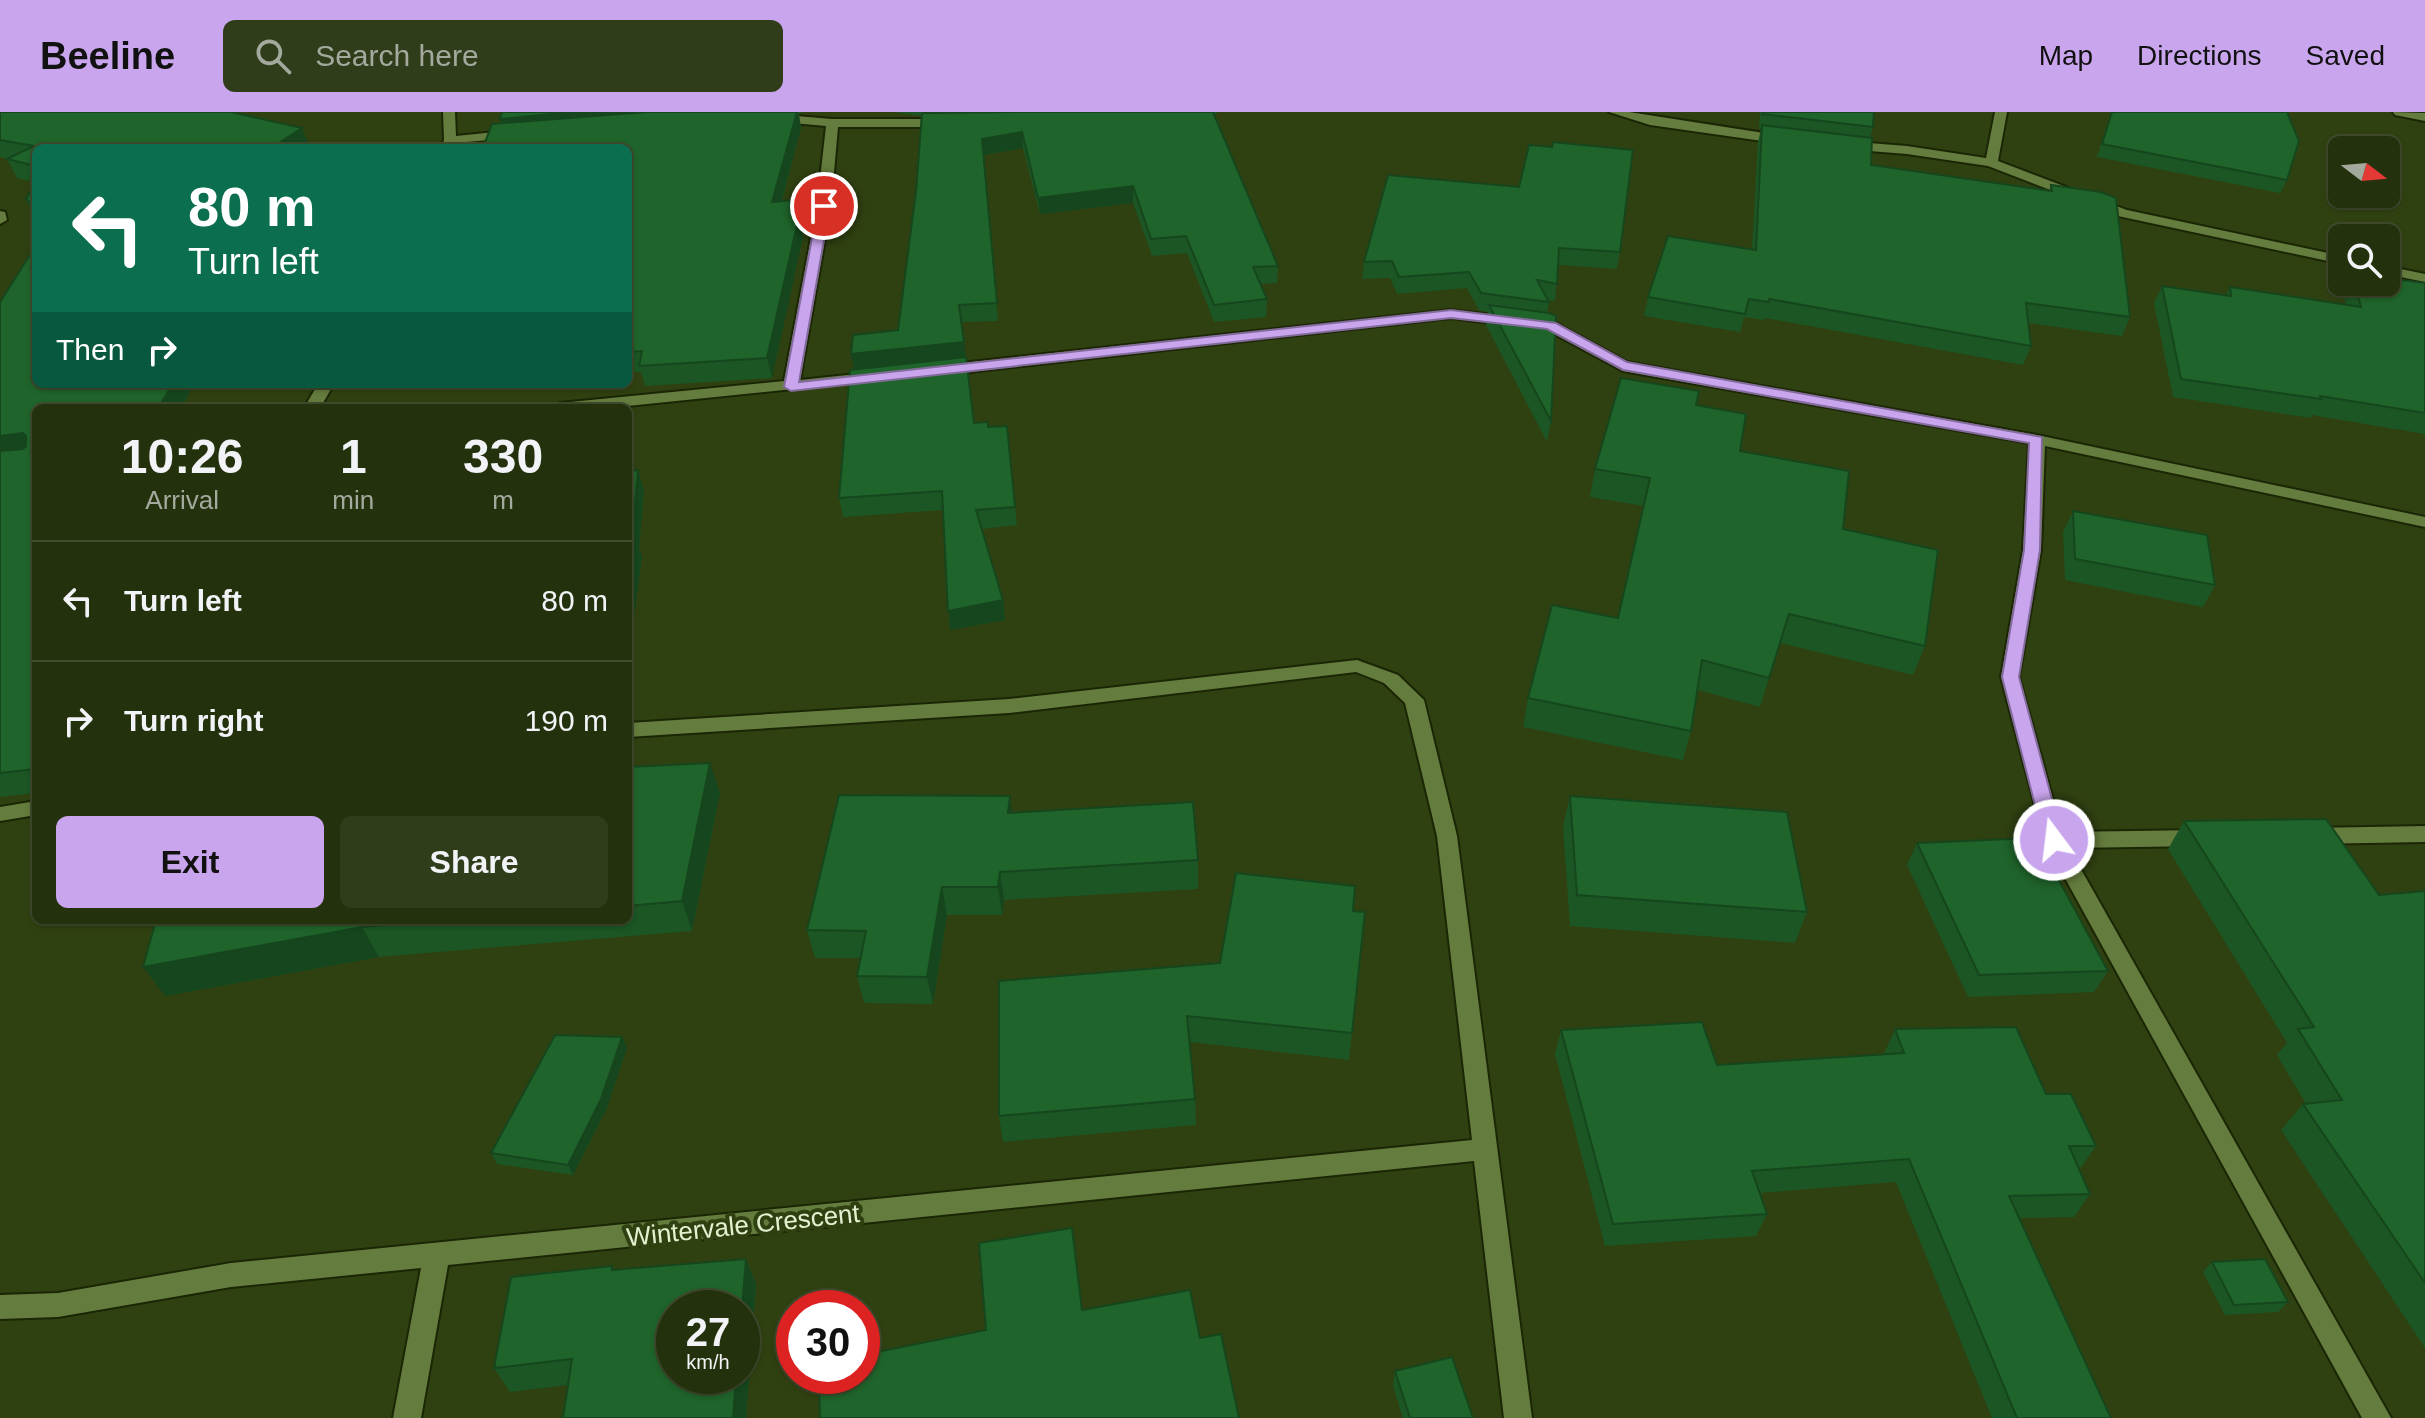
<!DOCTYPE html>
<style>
:root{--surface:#24310d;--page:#303d1b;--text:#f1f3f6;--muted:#a3a99d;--line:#414c2e;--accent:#c9a5ee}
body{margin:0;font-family:Helvetica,sans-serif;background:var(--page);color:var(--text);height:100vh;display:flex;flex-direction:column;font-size:30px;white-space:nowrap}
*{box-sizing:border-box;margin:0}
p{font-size:26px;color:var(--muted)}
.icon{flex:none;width:44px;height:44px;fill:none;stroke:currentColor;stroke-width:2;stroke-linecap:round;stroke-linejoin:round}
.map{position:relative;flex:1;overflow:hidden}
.panel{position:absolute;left:32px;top:292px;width:600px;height:520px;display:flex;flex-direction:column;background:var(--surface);border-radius:12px;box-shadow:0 2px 6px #0004,0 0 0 2px var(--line)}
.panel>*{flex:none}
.top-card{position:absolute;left:32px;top:32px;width:600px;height:244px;border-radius:12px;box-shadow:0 2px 6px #0004,0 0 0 2px var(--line);background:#0b6e4f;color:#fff;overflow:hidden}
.needle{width:52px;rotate:106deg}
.tools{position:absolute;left:2328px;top:24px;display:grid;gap:16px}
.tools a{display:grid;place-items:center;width:72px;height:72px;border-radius:12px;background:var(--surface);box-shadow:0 2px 6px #0004,0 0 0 2px var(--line);font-size:40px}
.speed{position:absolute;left:656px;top:1178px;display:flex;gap:16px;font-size:40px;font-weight:700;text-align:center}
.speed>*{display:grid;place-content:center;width:104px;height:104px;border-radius:50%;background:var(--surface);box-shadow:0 2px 6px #0004,0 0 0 2px var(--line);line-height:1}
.speed small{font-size:20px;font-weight:400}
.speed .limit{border:12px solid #d22;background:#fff;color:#111}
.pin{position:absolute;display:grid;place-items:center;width:68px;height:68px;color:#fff;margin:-34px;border:4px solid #fff;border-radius:50%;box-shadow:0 2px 8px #0007}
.me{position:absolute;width:88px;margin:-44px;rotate:345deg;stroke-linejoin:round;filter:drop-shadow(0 0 6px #0008)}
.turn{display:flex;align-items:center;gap:28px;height:168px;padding:0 24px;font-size:36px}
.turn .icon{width:104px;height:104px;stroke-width:2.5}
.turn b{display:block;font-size:56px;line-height:68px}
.then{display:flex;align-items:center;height:76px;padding:0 24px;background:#0003;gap:16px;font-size:30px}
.eta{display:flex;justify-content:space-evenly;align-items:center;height:136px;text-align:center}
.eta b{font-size:48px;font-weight:800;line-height:56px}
.cta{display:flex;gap:16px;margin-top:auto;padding:16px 24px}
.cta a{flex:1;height:92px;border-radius:12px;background:var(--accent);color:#111;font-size:32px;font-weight:800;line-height:92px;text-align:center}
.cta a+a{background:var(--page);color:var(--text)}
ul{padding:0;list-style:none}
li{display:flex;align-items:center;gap:24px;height:120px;padding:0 24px;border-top:2px solid var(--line)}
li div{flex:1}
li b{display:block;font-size:30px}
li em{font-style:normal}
header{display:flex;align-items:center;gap:48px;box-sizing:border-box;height:112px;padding:0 40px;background:var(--accent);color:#111}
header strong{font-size:38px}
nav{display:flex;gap:44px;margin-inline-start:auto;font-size:28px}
.search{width:560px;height:72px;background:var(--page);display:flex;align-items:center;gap:20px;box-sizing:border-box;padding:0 28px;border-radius:12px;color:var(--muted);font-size:30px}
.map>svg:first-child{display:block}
</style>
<header>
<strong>Beeline</strong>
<div class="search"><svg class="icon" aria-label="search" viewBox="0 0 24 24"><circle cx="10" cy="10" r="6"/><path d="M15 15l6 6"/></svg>Search here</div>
<nav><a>Map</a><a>Directions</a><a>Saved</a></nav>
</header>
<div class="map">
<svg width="2425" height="1306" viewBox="0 0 2425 1306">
<rect width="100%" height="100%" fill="#304111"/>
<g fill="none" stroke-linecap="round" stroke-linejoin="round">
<defs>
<g id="minor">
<polygon points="443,0 455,0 456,24 514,18 520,22 514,26 455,31 453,36 441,36 444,28"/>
<polygon points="1609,0 1629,0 1784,24 1790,28 1784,32 1650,13"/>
<polygon points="1995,0 2007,0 1998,49 2127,98 2342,144 2342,152 2118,104 1988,54 1907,42 1844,37 1838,33 1844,29 1907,34 1986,46"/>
<polygon points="2393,0 2425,1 2425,9 2395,3"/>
<polygon points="773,2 832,7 949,7 955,11 949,15 838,15 831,94 800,268 875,260 883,265 880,268 608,296 552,296 560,291 784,269 817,94 826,14 769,9 767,6"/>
<polygon points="0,99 5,100 7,108 0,112"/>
<polygon points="2386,154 2425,162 2425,170 2386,162"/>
<polygon points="1451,198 1556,211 1627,250 2037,323 2425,405 2425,415 2045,334 2041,438 2019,565 2062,720 2202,718 2209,721 2212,726 2209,731 2202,734 2069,736 2391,1306 2362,1306 2044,728 2001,565 2023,438 2029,331 1623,259 1547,218 1451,206 943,263 935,258 943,253"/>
<polygon points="318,272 334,272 320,296 304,296"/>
<polygon points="1357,548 1398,563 1424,588 1457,724 1532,1306 1504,1306 1474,1049 448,1153 421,1306 393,1306 421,1156 231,1175 58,1205 0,1207 0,1183 58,1181 231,1151 1472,1028 1437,724 1405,591 1384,571 1356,560 1009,601 628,625 628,611 1009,587"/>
<polygon points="36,689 36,703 0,709 0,695"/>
<polygon points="2425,714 2425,730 2310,732 2303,729 2300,724 2303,719 2310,716"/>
</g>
</defs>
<use href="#minor" stroke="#1b2605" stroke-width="4"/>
<use href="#minor" fill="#647c3d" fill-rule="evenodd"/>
</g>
<g fill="#1b5624">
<polygon points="0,0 310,35 308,36 36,36 36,106 26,87 36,71 17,66 7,47 8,47 0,45"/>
<polygon points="502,0 806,0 799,1 801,16 782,89 803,87 807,106 772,266 645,274 641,260 628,260 628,36 501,11"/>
<polygon points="894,0 1218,0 1214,3 1278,154 1277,171 1260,172 1267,187 1266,205 1214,210 1187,141 1152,144 1133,91 1040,102 1023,36 984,43 998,209 961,210 974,311 989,315 1007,314 1017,413 982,417 1003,488 1005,508 950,518 943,398 843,405 839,386 854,257 898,218 916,79 922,4"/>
<polygon points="1760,0 1874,0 1873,15 1870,26 1871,53 2049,79 2051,73 2130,205 2122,224 2028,211 2031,234 2023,253 1765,206 1764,208 1744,205 1740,220 1644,204 1648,185 1752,137 1758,30 1761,17 1759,17"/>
<polygon points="2111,0 2287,0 2287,68 2280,81 2097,45"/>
<polygon points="1388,63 1620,140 1617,157 1558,153 1555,189 1548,188 1549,190 1547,200 1551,309 1547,330 1486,213 1488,200 1479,198 1467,176 1397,182 1390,166 1362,167 1364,150"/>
<polygon points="2346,170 2425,171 2425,322 2312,303 2311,306 2173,285 2154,191 2162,174 2226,183 2230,175 2346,192 2342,178"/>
<polygon points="0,190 36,272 193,272 182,296 36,296 36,681 0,685"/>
<polygon points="1696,293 1740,339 1843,417 1925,534 1913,563 1780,531 1760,595 1698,578 1691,619 1683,648 1523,615 1528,586 1618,506 1644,394 1590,385 1595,357"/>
<polygon points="628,359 644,379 639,436 642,445 633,511 628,512"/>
<polygon points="2073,399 2215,473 2203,495 2065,468 2063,420"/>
<polygon points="628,655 720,681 692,819 379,845 165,884 156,808 628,808"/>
<polygon points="1570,684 1807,800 1795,831 1570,814 1563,715"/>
<polygon points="1012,700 1198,748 1198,777 1004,788 1002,803 947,803 933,892 864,891 857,864 860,846 815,846 807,818"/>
<polygon points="2184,709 2379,783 2425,779 2425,1236 2281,1018 2303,992 2306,992 2277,943 2287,931 2168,737"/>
<polygon points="1917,731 2108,859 2094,880 1968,885 1907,753"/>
<polygon points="1353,799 1365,800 1349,948 1190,930 1195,987 1196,1013 1003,1030 999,1004 1220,851"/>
<polygon points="1895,917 2046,982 2096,1034 2079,1058 2090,1082 2074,1105 2020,1106 2111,1306 1992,1306 1896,1070 1760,1081 1767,1102 1756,1124 1605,1134 1555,942 1561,918 1717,953 1884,942"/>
<polygon points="622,925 627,936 606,998 573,1063 497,1052 491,1041"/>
<polygon points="746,1147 756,1172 746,1306 563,1306 568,1273 510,1280 494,1256 612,1154 614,1158"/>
<polygon points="2212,1150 2288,1190 2278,1200 2225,1203 2203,1160"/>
<polygon points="1395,1259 1473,1306 1403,1306 1393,1274"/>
</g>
<g fill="#16461d">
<polygon points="572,0 664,0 503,16 500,7"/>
<polygon points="797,0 798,0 801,16 776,109 772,90"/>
<polygon points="302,16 310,35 308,36 271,36"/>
<polygon points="1022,20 1023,36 984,43 998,209 982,27"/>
<polygon points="1133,74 1133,91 1040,102 1038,86"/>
<polygon points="803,87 807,106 772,266 767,246"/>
<polygon points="964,230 966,248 854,260 851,242"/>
<polygon points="173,272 193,272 182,296 158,296"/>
<polygon points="23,321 36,342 0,347 0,324"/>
<polygon points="638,358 644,379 639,436 642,445 633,511 628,494 628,478"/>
<polygon points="1003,488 1005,508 950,518 948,499"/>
<polygon points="710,651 720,681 692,819 682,789"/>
<polygon points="1010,684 1014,712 1008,701"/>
<polygon points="1000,760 1004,788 1002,803 998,775"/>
<polygon points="942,775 947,803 933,892 927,865"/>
<polygon points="362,815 379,845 165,884 143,855"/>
<polygon points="622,925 627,936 606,998 573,1063 568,1053"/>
<polygon points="746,1147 756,1172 746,1306 733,1306 736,1264 742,1264 742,1196"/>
</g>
<g fill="#1f642a" stroke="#16461d" stroke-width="2">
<polygon points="0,0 231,0 302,16 271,36 36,36 36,54 7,47 34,34 0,28"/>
<polygon points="502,0 572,0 500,7"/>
<polygon points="647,0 797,0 772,90 803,87 767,246 639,254 642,239 628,240 628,36 483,36 492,12"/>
<polygon points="1021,0 1213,0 1278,154 1253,155 1267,187 1214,193 1186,124 1151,127 1133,74 1038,86 1022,20 982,27 997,191 959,193 964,230 851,242 853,223 898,218 916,79 922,1"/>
<polygon points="1762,0 1874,0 1873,15 1762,2"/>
<polygon points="2112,0 2287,0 2299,29 2287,68 2102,32"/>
<polygon points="1762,13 1872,26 1871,53 2052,79 2051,73 2101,80 2116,86 2130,205 2026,191 2031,234 1769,187 1769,190 1749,187 1745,202 1648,185 1668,124 1756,138"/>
<polygon points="1553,30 1633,38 1620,140 1559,136 1557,172 1537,168 1549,190 1481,181 1469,160 1399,165 1392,149 1364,150 1388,63 1519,75 1529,33 1552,35"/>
<polygon points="36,70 36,95 26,87"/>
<polygon points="36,133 36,272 173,272 158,296 36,296 36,657 0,661 0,339 23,337 26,334 26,324 23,321 0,324 0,190"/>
<polygon points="2386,166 2425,171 2425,301 2320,284 2321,287 2181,267 2162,174 2231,184 2230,175 2361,195 2354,170 2386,170"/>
<polygon points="1489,193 1549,201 1556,204 1551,309"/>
<polygon points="966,245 974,311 988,310 988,315 1007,314 1015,395 976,398 1003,488 948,499 942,379 839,386 850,258"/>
<polygon points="1621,266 1699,279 1696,293 1746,302 1740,339 1849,359 1843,417 1938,438 1925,534 1789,502 1769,566 1702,548 1691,619 1528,586 1552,493 1618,506 1650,366 1595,357"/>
<polygon points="638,358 632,424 635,424 628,478 628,359"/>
<polygon points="2073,399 2207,423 2215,473 2075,447"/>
<polygon points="710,651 682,789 628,794 628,655"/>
<polygon points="839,683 1010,684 1008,701 1193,690 1198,748 1000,760 998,775 942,775 927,865 857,864 866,819 807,818"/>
<polygon points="1570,684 1787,700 1807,800 1577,783"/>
<polygon points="2326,707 2379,783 2425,779 2425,1171 2303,992 2342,988 2298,917 2314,915 2184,709"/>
<polygon points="2036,726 2108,859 1979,863 1917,731"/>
<polygon points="1236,761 1355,774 1353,799 1365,800 1352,921 1187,904 1195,987 999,1004 999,869 1220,851"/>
<polygon points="156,808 451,808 362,815 143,855"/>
<polygon points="1702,910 1717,953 1904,941 1895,917 2016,915 2046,982 2071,982 2096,1034 2069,1034 2090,1082 2009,1084 2111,1306 2017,1306 1909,1047 1752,1059 1767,1102 1613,1112 1561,918"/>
<polygon points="555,923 622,925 601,987 568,1053 491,1041"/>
<polygon points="1072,1116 1082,1198 1190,1178 1200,1226 1221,1222 1239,1306 820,1306 819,1264 862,1264 862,1243 986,1218 979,1131"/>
<polygon points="746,1147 742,1196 674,1196 674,1264 736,1264 733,1306 563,1306 572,1247 494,1256 511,1165 612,1154 612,1158"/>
<polygon points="2265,1147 2288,1190 2234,1193 2212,1150"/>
<polygon points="1452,1245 1473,1306 1410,1306 1395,1259"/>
</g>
<polygon fill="#c9a5ee" stroke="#836b9b" stroke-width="2" points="824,90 830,94 799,270 1451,198 1556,211 1627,250 2042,325 2040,438 2019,565 2063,728 2054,735 2044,728 2002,565 2024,438 2029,331 1623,258 1547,217 1451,206 791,279 784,275 818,94"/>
<g text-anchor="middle" stroke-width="8" stroke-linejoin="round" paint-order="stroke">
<g font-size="26" fill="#e3f1d0" stroke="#304111">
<text transform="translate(743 1113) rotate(-6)" y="9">Wintervale Crescent</text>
</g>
</g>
</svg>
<div class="tools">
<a><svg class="needle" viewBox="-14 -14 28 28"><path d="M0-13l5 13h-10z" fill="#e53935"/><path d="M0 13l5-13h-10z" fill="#a3a99d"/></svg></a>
<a><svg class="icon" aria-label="search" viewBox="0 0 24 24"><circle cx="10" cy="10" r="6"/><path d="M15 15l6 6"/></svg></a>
</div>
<div class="speed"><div>27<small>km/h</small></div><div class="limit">30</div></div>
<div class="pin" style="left:824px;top:94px;background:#d93025"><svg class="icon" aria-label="arrive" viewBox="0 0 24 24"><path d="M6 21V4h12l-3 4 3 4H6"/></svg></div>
<svg class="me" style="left:2054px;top:728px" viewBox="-20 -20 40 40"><circle r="17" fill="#c9a5ee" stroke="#fff" stroke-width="3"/><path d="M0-11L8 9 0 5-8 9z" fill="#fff"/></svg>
<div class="top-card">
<div class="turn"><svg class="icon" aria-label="left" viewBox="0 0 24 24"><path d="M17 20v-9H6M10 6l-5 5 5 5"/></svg><div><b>80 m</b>Turn left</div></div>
<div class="then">Then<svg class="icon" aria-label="right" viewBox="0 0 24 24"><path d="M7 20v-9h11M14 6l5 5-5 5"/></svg></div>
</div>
<section class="panel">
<div class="eta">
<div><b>10:26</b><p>Arrival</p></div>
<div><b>1</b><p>min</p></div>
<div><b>330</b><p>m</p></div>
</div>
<ul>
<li><svg class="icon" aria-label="left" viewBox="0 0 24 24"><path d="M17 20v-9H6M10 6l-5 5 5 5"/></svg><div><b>Turn left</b></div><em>80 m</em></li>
<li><svg class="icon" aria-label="right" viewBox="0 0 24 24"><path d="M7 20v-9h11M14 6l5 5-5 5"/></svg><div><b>Turn right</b></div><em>190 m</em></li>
</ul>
<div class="cta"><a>Exit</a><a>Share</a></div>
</section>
</div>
